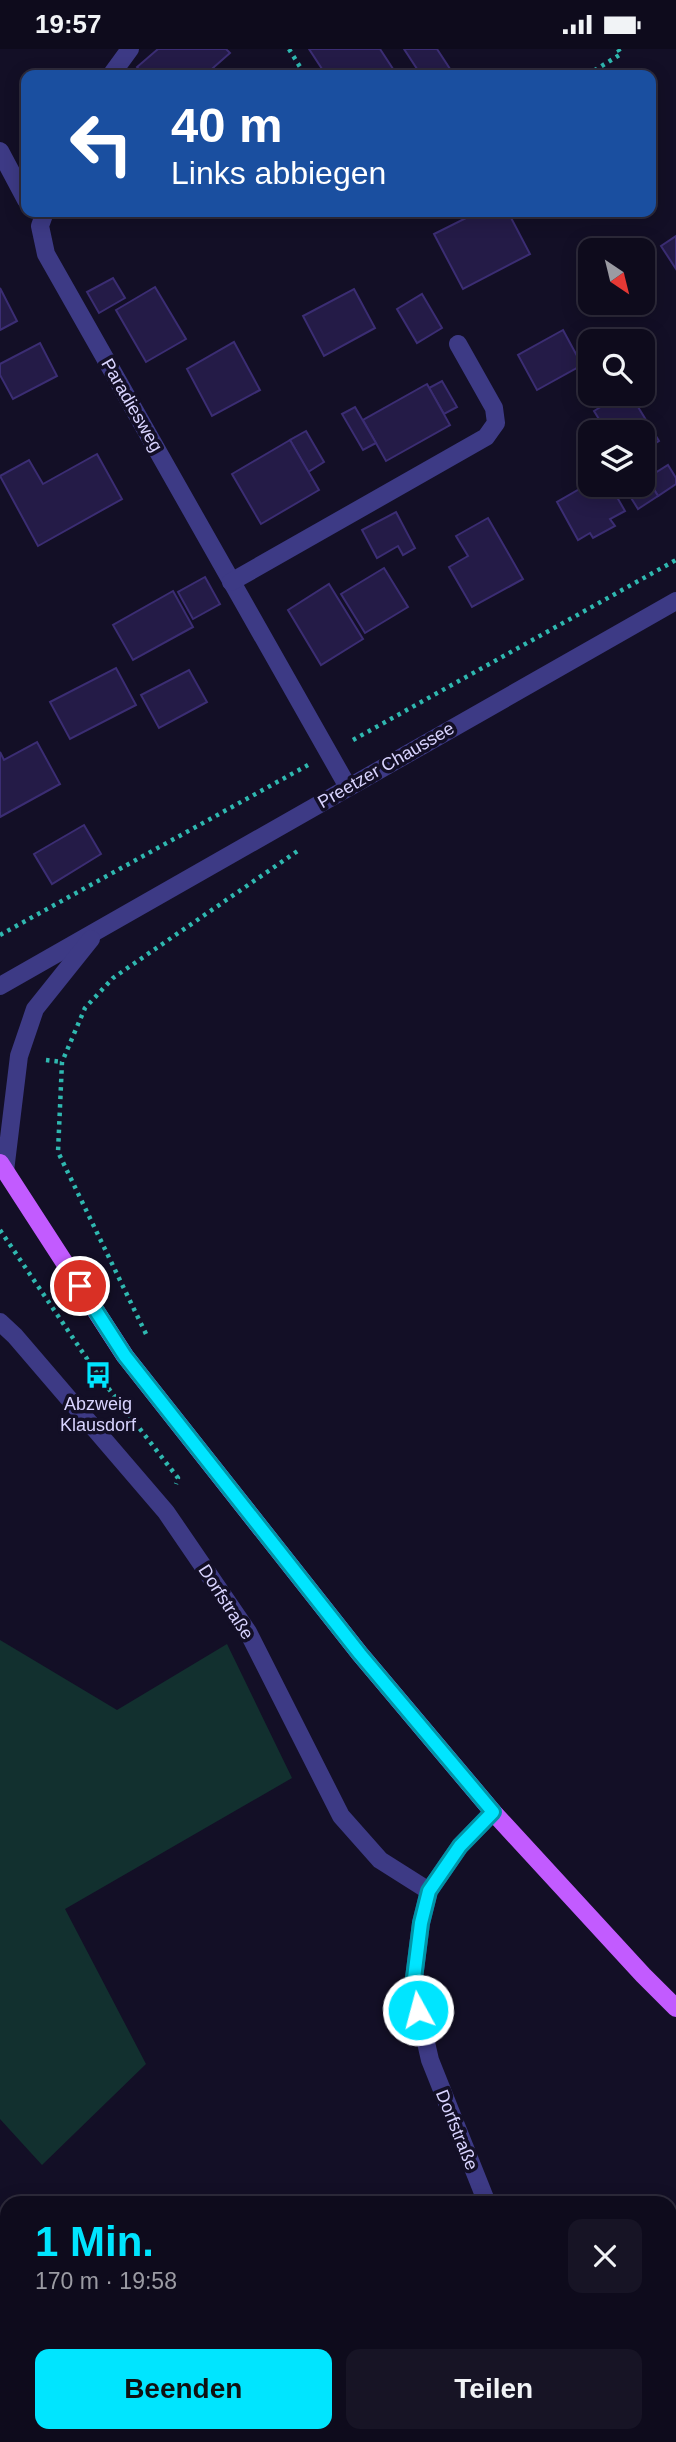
<!DOCTYPE html>
<html lang="de">
<meta charset="utf-8">
<style>
:root{--surface:#0e0b1c;--page:#171425;--text:#f1f3f6;--muted:#9b9ba3;--line:#2e2b3b;--accent:#00e5ff}
body{margin:0;font-family:Arial,sans-serif;background:var(--page);color:var(--text);height:100vh;display:flex;flex-direction:column;font-size:26px;white-space:nowrap}
*{box-sizing:border-box;margin:0}
p{font-size:23px;color:var(--muted)}
.icon{flex:none;width:38px;height:38px;fill:none;stroke:currentColor;stroke-width:2;stroke-linecap:round;stroke-linejoin:round}
.map{position:relative;flex:1;overflow:hidden}
.panel{position:absolute;left:0px;top:2147px;width:677px;height:247px;display:flex;flex-direction:column;background:var(--surface);border-radius:21px 21px 0 0;box-shadow:0 4px 18px #0003,0 0 0 2px var(--line)}
.panel>*{flex:none}
.top-card{position:absolute;left:21px;top:21px;width:635px;height:147px;border-radius:14px;box-shadow:0 4px 18px #0003,0 0 0 2px var(--line);background:#1a4fa0;color:#fff;overflow:hidden}
.needle{width:46px;rotate:145deg}
.buttons{position:absolute;left:578px;top:189px;display:grid;gap:14px}
.buttons a{display:grid;place-items:center;width:77px;height:77px;border-radius:14px;background:var(--surface);box-shadow:0 4px 18px #0003,0 0 0 2px var(--line);font-size:35px}
.pin{position:absolute;display:grid;place-items:center;width:60px;height:60px;color:#fff;margin:-30px;border:4px solid #fff;border-radius:50%;box-shadow:0 2px 7px #0007}
.me{position:absolute;width:77px;margin:-38px;rotate:353deg;stroke-linejoin:round;filter:drop-shadow(0 0 5px #0008)}
.turn{display:flex;align-items:center;gap:24px;height:147px;padding:0 35px;font-size:32px}
.turn .icon{width:91px;height:91px;stroke-width:2.5}
.turn b{display:block;font-size:49px;line-height:60px}
.round{display:grid;place-items:center;flex:none;width:74px;height:74px;border-radius:14px;background:var(--page)}
.head{display:flex;align-items:center;justify-content:space-between;height:119px;padding:0 35px}
h1{font-size:42px;font-weight:600;line-height:52px;color:var(--accent)}
.button{display:flex;gap:14px;margin-top:auto;padding:14px 35px}
.button a{flex:1;height:80px;border-radius:14px;background:var(--accent);color:#111;font-size:28px;font-weight:600;line-height:80px;text-align:center}
.button a+a{background:var(--page);color:var(--text)}
.status{display:flex;justify-content:space-between;align-items:center;height:49px;padding:0 35px;background:var(--surface);direction:ltr}
.status svg{height:19px;fill:currentColor}
.map>svg:first-child{display:block}
</style>
<div class="status"><b>19:57</b><svg viewBox="0 0 49 12"><path d="M0 12V9h3v3zM5 12V6h3v6zM10 12V3h3v9zM15 12V0h3v12zM26 1h20v11H26zM47 4h2v5h-2z"/></svg></div>
<div class="map">
<svg width="676" height="2393" viewBox="0 0 676 2393">
<rect width="100%" height="100%" fill="#130f26"/>
<polygon fill="#12302f" points="0,1591 117,1661 227,1595 292,1729 65,1860 146,2015 42,2116 0,2070"/>
<g fill="#241b47" stroke="#3b2d73" stroke-width="2">
<polygon points="158,0 226,0 230,4 205,26 144,26 137,18"/>
<polygon points="309,0 380,0 397,26 326,26"/>
<polygon points="404,0 437,0 454,26 421,26"/>
<rect x="167" y="163" width="52" height="3"/>
<polygon points="478,163 508,163 530,205 463,240 434,185"/>
<polygon points="676,187 676,220 661,197"/>
<polygon points="113,229 125,249 99,264 87,243"/>
<polygon points="155,238 186,290 146,313 116,261"/>
<polygon points="0,239 17,272 0,281"/>
<polygon points="354,240 375,279 324,307 303,267"/>
<polygon points="422,245 442,279 417,294 397,260"/>
<polygon points="563,281 582,316 537,341 518,306"/>
<polygon points="234,293 260,341 212,367 187,320"/>
<polygon points="40,294 57,327 13,350 0,326 0,315"/>
<polygon points="442,332 457,358 444,365 429,339"/>
<polygon points="427,335 450,376 386,412 363,371"/>
<polygon points="622,345 630,345 659,392 642,403 642,383 607,383 594,362"/>
<polygon points="355,358 376,394 363,401 342,365"/>
<polygon points="306,382 324,413 308,423 290,391"/>
<polygon points="290,391 319,441 261,475 232,425"/>
<polygon points="97,405 122,450 38,497 0,427 29,411 43,435"/>
<polygon points="668,416 676,429 676,435 658,447 647,429"/>
<polygon points="642,421 658,447 638,460 623,436 642,436"/>
<polygon points="590,434 610,436 625,462 610,470 615,477 593,489 590,484 578,491 557,453"/>
<polygon points="396,463 415,499 403,506 398,497 377,509 362,481"/>
<polygon points="488,469 523,530 472,558 449,518 468,507 456,487"/>
<polygon points="384,519 408,558 365,584 341,545"/>
<polygon points="205,528 220,555 193,570 178,543"/>
<polygon points="329,535 363,590 321,616 288,561"/>
<polygon points="173,542 193,578 133,611 113,576"/>
<polygon points="116,619 136,656 70,690 50,653"/>
<polygon points="189,621 207,653 159,679 141,646"/>
<polygon points="37,693 60,735 0,768 0,703 4,711"/>
<polygon points="84,776 101,805 52,835 34,805"/>
</g>
<g fill="none" stroke-linecap="round" stroke-linejoin="round">
<g stroke="#2fb8b0" stroke-width="4.5" stroke-dasharray="3.5 5" stroke-linecap="butt">
<polyline points="289,0 305,26"/>
<polyline points="587,26 621,5 618,0"/>
<polyline points="353,691 676,511"/>
<polyline points="0,886 308,716"/>
<polyline points="46,1011 62,1013"/>
<polyline points="0,1181 98,1326 106,1321"/>
<polyline points="146,1285 58,1103 62,1013 85,959 113,929 299,801"/>
<polyline points="98,1326 178,1429 176,1435"/>
</g>
<g stroke="#3d3a85" stroke-width="18">
<polyline points="111,26 130,0"/>
<polyline points="0,102 26,151"/>
<polyline points="45,163 40,177 46,205 348,738"/>
<polyline points="231,533 486,388 496,374 494,359 458,295"/>
<polyline points="0,937 676,552"/>
<polyline points="5,1122 19,1007 35,960 91,890"/>
<polyline points="0,1273 15,1287 166,1463 248,1583 341,1767 380,1811 429,1842"/>
<polyline points="487,2154 430,2011 413,1937 421,1874 429,1842 460,1797 493,1763"/>
<polyline points="579,2387 582,2393"/>
</g>
<polyline stroke="#c25bff" stroke-width="18" points="0,1114 125,1307 360,1605 493,1763 643,1926 676,1959"/>
</g>
<g fill="none" stroke-linecap="round" stroke-linejoin="round">
<defs>
<polyline id="route" points="80,1237 125,1307 252,1468 360,1605 493,1763 460,1797 429,1842 421,1874 413,1937 418,1961"/>
</defs>
<use href="#route" stroke="#0095a6" stroke-width="18"/>
<use href="#route" stroke="#00e5ff" stroke-width="12"/>
</g>
<defs>
<symbol id="bus-bare" viewBox="-9 -9 18 18"><path d="M-5-6H5V4H4V6H2V4H-2V6H-4V4H-5ZM-3.5-4V0h7V-4ZM-3.5 1.2v1.5H-2V1.2ZM2 1.2v1.5H3.5V1.2Z" fill="#00e5ff" stroke="#130f26" stroke-width="2.5" paint-order="stroke"/></symbol>
</defs>
<g fill-rule="evenodd">
<use href="#bus-bare" x="79" y="1307" width="38" height="38"/>
</g>
<g text-anchor="middle" stroke-width="7" stroke-linejoin="round" paint-order="stroke">
<g font-size="18" fill="#d9d4ff" stroke="#130f26">
<text transform="translate(132 356) rotate(60)" y="6">Paradiesweg</text>
<text transform="translate(386 716) rotate(-30)" y="6">Preetzer Chaussee</text>
<text transform="translate(226 1553) rotate(57)" y="6">Dorfstraße</text>
<text transform="translate(457 2081) rotate(68)" y="6">Dorfstraße</text>
</g>
<g font-size="18" fill="#d9d4ff" stroke="#130f26">
<text x="98" y="1361">Abzweig<tspan x="98" dy="21">Klausdorf</tspan></text>
</g>
</g>
</svg>
<div class="buttons">
<a><svg class="needle" viewBox="-14 -14 28 28"><path d="M0-13l5 13h-10z" fill="#e53935"/><path d="M0 13l5-13h-10z" fill="#9b9ba3"/></svg></a>
<a><svg class="icon" aria-label="search" viewBox="0 0 24 24"><circle cx="10" cy="10" r="6"/><path d="M15 15l6 6"/></svg></a>
<a><svg class="icon" aria-label="layers" viewBox="0 0 24 24"><path d="M12 4l9 5-9 5-9-5zM3 14l9 5 9-5"/></svg></a>
</div>
<div class="pin" style="left:80px;top:1237px;background:#d93025"><svg class="icon" aria-label="arrive" viewBox="0 0 24 24"><path d="M6 21V4h12l-3 4 3 4H6"/></svg></div>
<svg class="me" style="left:418px;top:1961px" viewBox="-20 -20 40 40"><circle r="17" fill="#00e5ff" stroke="#fff" stroke-width="3"/><path d="M0-11L8 9 0 5-8 9z" fill="#fff"/></svg>
<div class="top-card">
<div class="turn"><svg class="icon" aria-label="left" viewBox="0 0 24 24"><path d="M17 20v-9H6M10 6l-5 5 5 5"/></svg><div><b>40 m</b>Links abbiegen</div></div>
</div>
<section class="panel">
<div class="head"><div><h1>1 Min.</h1><p>170 m · 19:58</p></div><a class="round"><svg class="icon" aria-label="close" viewBox="0 0 24 24"><path d="M6 6l12 12M18 6L6 18"/></svg></a></div>
<div class="button"><a>Beenden</a><a>Teilen</a></div>
</section>
</div>
